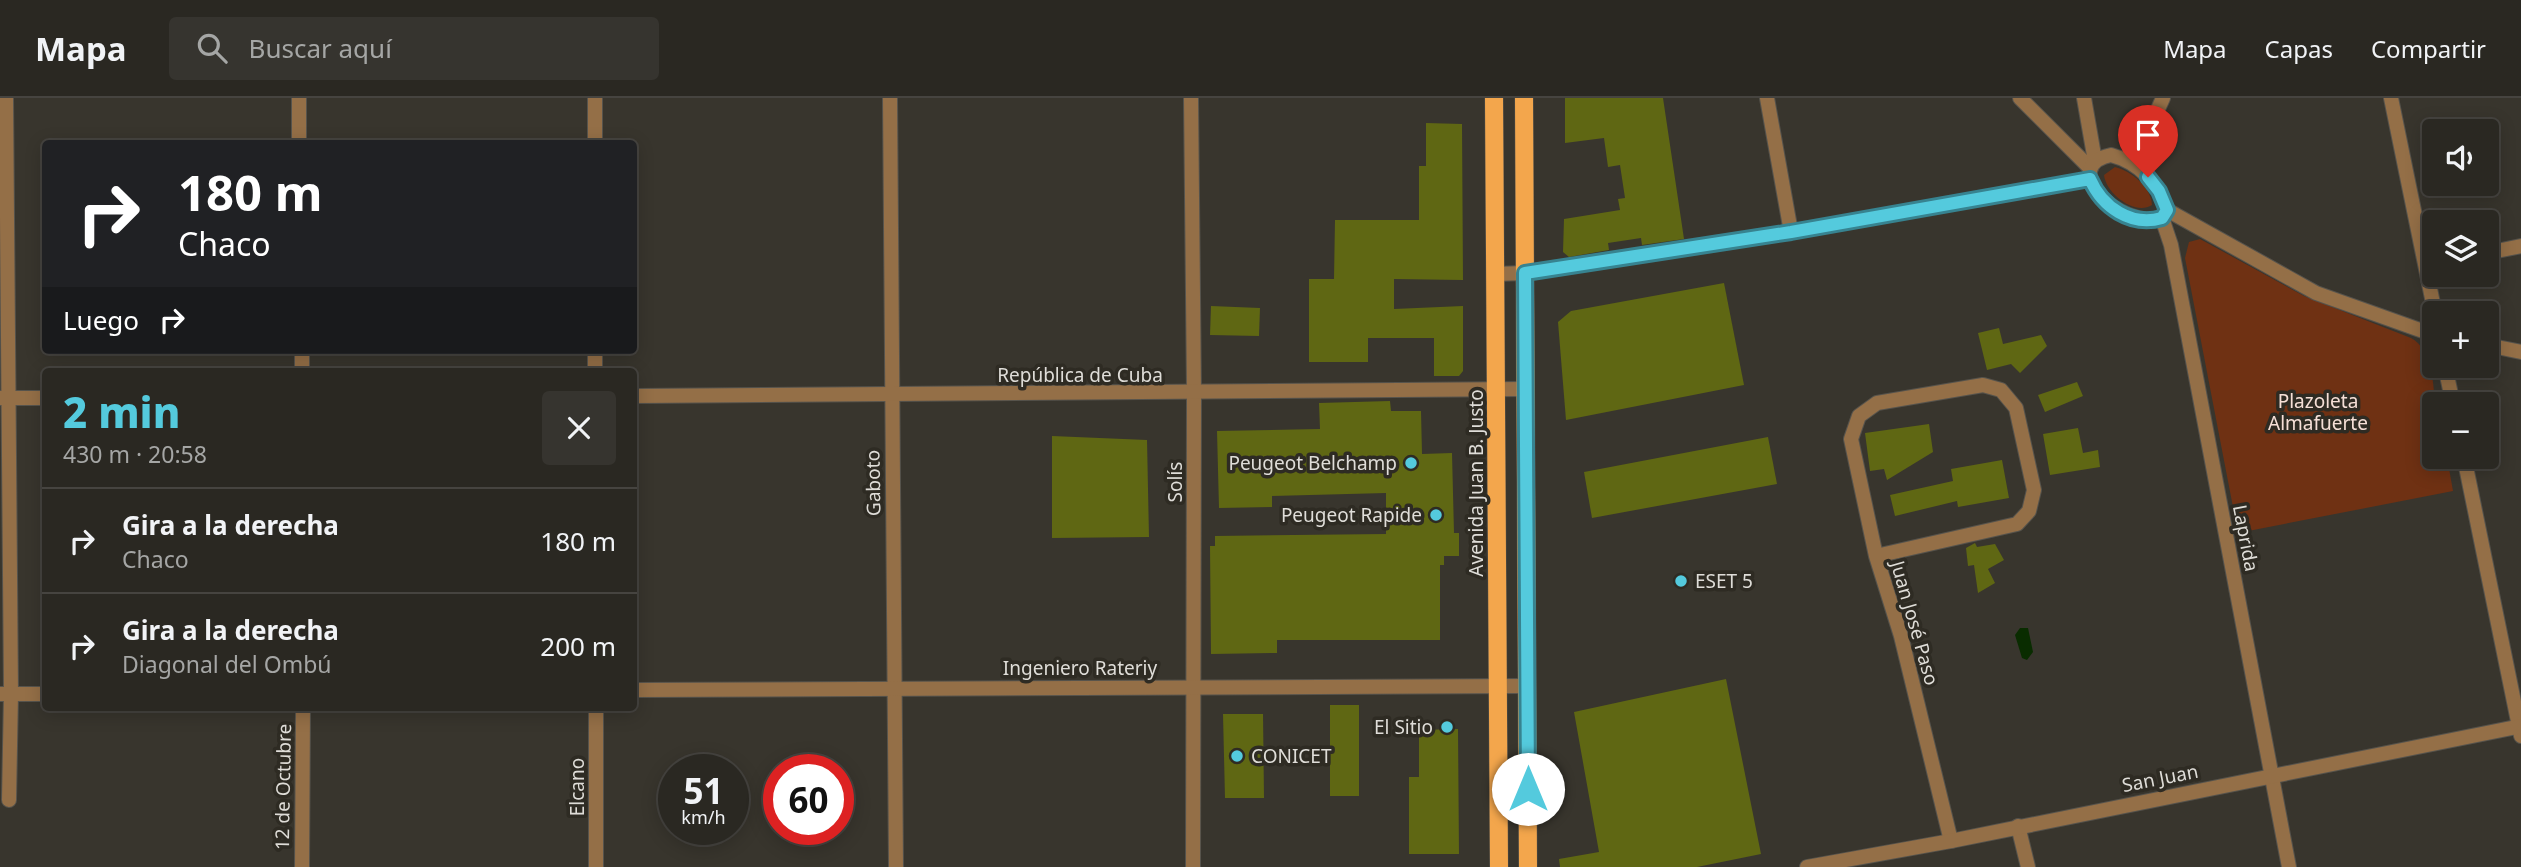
<!DOCTYPE html>
<html lang="es">
<meta charset="utf-8">
<style>
:root{--surface:#2a2822;--page:#36342f;--text:#f1f3f6;--muted:#a5a6a5;--line:#464440;--accent:#54cadd}
body{margin:0;font-family:"Noto Sans",sans-serif;background:var(--page);color:var(--text);height:100vh;display:flex;flex-direction:column;font-size:26px;white-space:nowrap}
*{box-sizing:border-box;margin:0}
p{font-size:23px;color:var(--muted)}
.icon{flex:none;width:38px;height:38px;fill:none;stroke:currentColor;stroke-width:2;stroke-linecap:round;stroke-linejoin:round}
.map{position:relative;flex:1;overflow:hidden}
.panel{position:absolute;left:42px;top:270px;width:595px;height:343px;display:flex;flex-direction:column;background:var(--surface);border-radius:7px;box-shadow:0 4px 18px #0003,0 0 0 2px var(--line)}
.panel>*{flex:none}
.top-card{position:absolute;left:42px;top:42px;width:595px;height:214px;border-radius:7px;box-shadow:0 4px 18px #0003,0 0 0 2px var(--line);background:#202124;color:#fff;overflow:hidden}
.controls{position:absolute;left:2422px;top:21px;display:grid;gap:14px}
.controls a{display:grid;place-items:center;width:77px;height:77px;border-radius:7px;background:var(--surface);box-shadow:0 4px 18px #0003,0 0 0 2px var(--line);font-size:35px}
.speed{position:absolute;left:658px;top:656px;display:flex;gap:14px;font-size:35px;font-weight:700;text-align:center}
.speed>*{display:grid;place-content:center;width:91px;height:91px;border-radius:50%;background:var(--surface);box-shadow:0 4px 18px #0003,0 0 0 2px var(--line);line-height:1}
.speed small{font-size:18px;font-weight:400}
.speed .limit{border:10px solid #d22;background:#fff;color:#111}
.pin{position:absolute;display:grid;place-items:center;width:60px;height:60px;color:#fff;margin:-72px -30px;border-radius:50% 50% 50% 0;rotate:-45deg;box-shadow:0 0 7px #0007}
.pin .icon{rotate:45deg}
.me{position:absolute;width:77px;margin:-38px;rotate:0deg;stroke-linejoin:round;filter:drop-shadow(0 0 5px #0008)}
.turn{display:flex;align-items:center;gap:24px;height:147px;padding:0 21px;font-size:32px}
.turn .icon{width:91px;height:91px;stroke-width:2.5}
.turn b{display:block;font-size:49px;line-height:60px}
.then{display:flex;align-items:center;height:66px;padding:0 21px;background:#0003;gap:14px;font-size:26px}
.round{display:grid;place-items:center;flex:none;width:74px;height:74px;border-radius:7px;background:var(--page)}
.overview{display:flex;align-items:center;justify-content:space-between;height:119px;padding:0 21px}
h1{font-size:42px;font-weight:800;line-height:52px;color:var(--accent)}
ul{padding:0;list-style:none}
li{display:flex;align-items:center;gap:21px;height:105px;padding:0 21px;border-top:2px solid var(--line)}
li div{flex:1}
li b{display:block;font-size:26px}
li em{font-style:normal}
header{display:flex;align-items:center;gap:42px;box-sizing:border-box;height:98px;padding:0 35px;background:var(--surface);border-bottom:2px solid var(--line)}
header strong{font-size:33px}
nav{display:flex;gap:38px;margin-inline-start:auto;font-size:24px}
.search{width:490px;height:63px;background:var(--page);display:flex;align-items:center;gap:18px;box-sizing:border-box;padding:0 24px;border-radius:7px;color:var(--muted);font-size:26px}
.map>svg:first-child{display:block}
</style>
<header>
<strong>Mapa</strong>
<div class="search"><svg class="icon" aria-label="search" viewBox="0 0 24 24"><circle cx="10" cy="10" r="6"/><path d="M15 15l6 6"/></svg>Buscar aquí</div>
<nav><a>Mapa</a><a>Capas</a><a>Compartir</a></nav>
</header>
<div class="map">
<svg width="2521" height="769" viewBox="0 0 2521 769">
<rect width="100%" height="100%" fill="#38352d"/>
<g fill="#6f3113">
<path d="M2115,69C2131,73 2151,89 2152,107C2135,118 2106,96 2104,77Z"/>
<path d="M2200,141L2304,198L2411,240C2442,256 2434,329 2434,359H2447L2453,393L2238,435L2185,160L2189,144Z"/>
</g>
<polygon fill="#092c00" points="2020,530 2028,530 2033,554 2027,562 2022,560 2015,537"/>
<g fill="#5f6713">
<polygon points="1565,0 1663,0 1684,141 1642,147 1641,140 1608,145 1609,152 1569,159 1563,154 1564,121 1620,112 1618,101 1625,100 1620,67 1608,69 1604,40 1565,45"/>
<polygon points="1426,25 1462,26 1463,182 1394,181 1394,211 1463,208 1463,273 1459,278 1434,278 1434,240 1368,240 1368,264 1309,264 1309,181 1334,181 1335,122 1419,122 1419,68 1426,68"/>
<polygon points="1724,185 1744,287 1566,322 1558,224 1571,213"/>
<polygon points="1211,208 1260,210 1259,238 1210,237"/>
<polygon points="1999,230 2003,246 2041,237 2047,248 2020,275 2011,266 1987,272 1978,235"/>
<polygon points="2077,284 2083,298 2045,314 2038,297"/>
<polygon points="1390,303 1391,313 1421,313 1422,356 1452,355 1454,435 1459,435 1459,458 1444,458 1444,467 1440,467 1440,542 1277,542 1277,555 1211,556 1210,448 1215,448 1215,438 1386,436 1386,395 1272,398 1272,409 1219,410 1217,333 1320,331 1319,305"/>
<polygon points="1929,326 1933,354 1887,382 1884,371 1870,373 1865,335"/>
<polygon points="2078,330 2083,355 2098,352 2100,369 2050,377 2043,336"/>
<polygon points="1052,338 1147,342 1149,439 1052,440"/>
<polygon points="1768,339 1777,386 1592,420 1584,374"/>
<polygon points="2002,362 2009,400 1958,409 1957,403 1895,418 1890,397 1953,383 1951,371"/>
<polygon points="1975,445 1977,449 1995,446 2004,462 1988,471 1995,485 1978,495 1974,467 1968,468 1966,450"/>
<polygon points="1726,581 1761,756 1697,769 1560,769 1559,761 1599,754 1574,614"/>
<rect x="1330" y="607" width="29" height="91"/>
<polygon points="1223,616 1263,616 1264,700 1225,700"/>
<polygon points="1458,631 1459,756 1409,756 1409,679 1419,679 1419,632"/>
</g>
<g fill="none" stroke-linecap="round" stroke-linejoin="round">
<defs>
<g id="street">
<polyline points="6,0 11,596 9,702"/>
<polyline points="299,0 299,46"/>
<polyline points="595,0 595,46"/>
<polyline points="890,0 896,769"/>
<polyline points="1191,0 1194,296 1193,769"/>
<polyline points="1767,0 1791,134"/>
<polyline points="2020,0 2090,70"/>
<polyline points="2084,0 2095,63"/>
<polyline points="2391,0 2435,215"/>
<path d="M2111,57C2138,64 2159,85 2167,112L2162,120C2118,132 2057,68 2111,57Z"/>
<polyline points="2133,66 2163,0"/>
<polyline points="2167,112 2316,195 2434,237"/>
<polyline points="2162,120 2171,147 2289,769"/>
<polyline points="2487,155 2521,148"/>
<polyline points="1495,176 1525,175 1791,134 2090,81"/>
<polyline points="2487,247 2521,254"/>
<polyline points="302,252 302,273"/>
<polyline points="595,252 595,273"/>
<polyline points="2445,268 2453,306"/>
<polyline points="634,298 1526,291"/>
<polyline points="1,300 46,300"/>
<polyline points="2464,359 2521,638"/>
<polyline points="1876,458 2017,426 2029,413 2034,392 2016,310 2001,292 1983,287 1877,305 1859,318 1851,341 1876,458 1901,538 1951,743"/>
<polyline points="634,592 1527,588"/>
<polyline points="0,596 46,596"/>
<polyline points="596,609 596,769"/>
<polyline points="2018,728 2028,769"/>
<polyline points="302,769 303,609"/>
<polyline points="1807,769 1951,743 2521,628"/>
</g>
<g id="primary">
<polyline points="1494,0 1499,769"/>
<polyline points="1524,0 1528,769"/>
</g>
</defs>
<use href="#street" stroke="#56534c" stroke-width="16"/>
<use href="#primary" stroke="#56534c" stroke-width="19"/>
<use href="#street" stroke="#946f47" stroke-width="14"/>
<use href="#primary" stroke="#f3a64c" stroke-width="18"/>
</g>
<g fill="none" stroke-linecap="round" stroke-linejoin="round">
<defs>
<path id="route" d="M1528,691L1525,175L1791,134L2090,81C2102,109 2131,129 2162,120L2167,112L2159,93L2148,79"/>
</defs>
<use href="#route" stroke="#378390" stroke-width="18"/>
<use href="#route" stroke="#54cadd" stroke-width="12"/>
</g>
<g fill="#54cadd" stroke="#2e2b23" stroke-width="2.5">
<circle cx="1411" cy="365" r="7"/>
<circle cx="1436" cy="417" r="7"/>
<circle cx="1681" cy="483" r="7"/>
<circle cx="1447" cy="629" r="7"/>
<circle cx="1237" cy="658" r="7"/>
</g>
<g text-anchor="middle" stroke-width="7" stroke-linejoin="round" paint-order="stroke">
<g font-size="19" fill="#dfddd8" stroke="#2e2b23">
<text x="1080" y="284">República de Cuba</text>
<text transform="translate(1175 384) rotate(-90)" y="7">Solís</text>
<text transform="translate(873 385) rotate(-91)" y="7">Gaboto</text>
<text transform="translate(1476 385) rotate(-90)" y="7">Avenida Juan B. Justo</text>
<text transform="translate(2246 440) rotate(79)" y="7">Laprida</text>
<text transform="translate(1915 525) rotate(74)" y="7">Juan José Paso</text>
<text x="1080" y="577">Ingeniero Rateriy</text>
<text transform="translate(2160 680) rotate(-11)" y="7">San Juan</text>
<text transform="translate(283 689) rotate(-89)" y="7">12 de Octubre</text>
<text transform="translate(577 689) rotate(-90)" y="7">Elcano</text>
</g>
<g font-size="19" fill="#f5dfd6" stroke="#2e2b23">
<text x="2318" y="310">Plazoleta<tspan x="2318" dy="22">Almafuerte</tspan></text>
</g>
<g font-size="19" fill="#dfddd8" stroke="#2e2b23" text-anchor="end">
<text x="1397" y="372">Peugeot Belchamp</text>
<text x="1422" y="424">Peugeot Rapide</text>
<text x="1695" y="490" text-anchor="start">ESET 5</text>
<text x="1433" y="636">El Sitio</text>
<text x="1251" y="665" text-anchor="start">CONICET</text>
</g>
</g>
</svg>
<div class="controls">
<a><svg class="icon" aria-label="sound" viewBox="0 0 24 24"><path d="M4 9h4l5-4v14l-5-4H4zM17 9q2 3 0 6"/></svg></a>
<a><svg class="icon" aria-label="layers" viewBox="0 0 24 24"><path d="M12 4l9 5-9 5-9-5zM3 14l9 5 9-5"/></svg></a>
<a>+</a>
<a>−</a>
</div>
<div class="speed"><div>51<small>km/h</small></div><div class="limit">60</div></div>
<div class="pin" style="left:2148px;top:79px;background:#d93025"><svg class="icon" aria-label="arrive" viewBox="0 0 24 24"><path d="M6 21V4h12l-3 4 3 4H6"/></svg></div>
<svg class="me" style="left:1528px;top:691px" viewBox="-20 -20 40 40"><circle r="19" fill="#fff"/><path d="M0-13L10 11 0 6-10 11z" fill="#54cadd"/></svg>
<div class="top-card">
<div class="turn"><svg class="icon" aria-label="right" viewBox="0 0 24 24"><path d="M7 20v-9h11M14 6l5 5-5 5"/></svg><div><b>180 m</b>Chaco</div></div>
<div class="then">Luego<svg class="icon" aria-label="right" viewBox="0 0 24 24"><path d="M7 20v-9h11M14 6l5 5-5 5"/></svg></div>
</div>
<section class="panel">
<div class="overview"><div><h1>2 min</h1><p>430 m · 20:58</p></div><a class="round"><svg class="icon" aria-label="close" viewBox="0 0 24 24"><path d="M6 6l12 12M18 6L6 18"/></svg></a></div>
<ul>
<li><svg class="icon" aria-label="right" viewBox="0 0 24 24"><path d="M7 20v-9h11M14 6l5 5-5 5"/></svg><div><b>Gira a la derecha</b><p>Chaco</p></div><em>180 m</em></li>
<li><svg class="icon" aria-label="right" viewBox="0 0 24 24"><path d="M7 20v-9h11M14 6l5 5-5 5"/></svg><div><b>Gira a la derecha</b><p>Diagonal del Ombú</p></div><em>200 m</em></li>
</ul>
</section>
</div>
